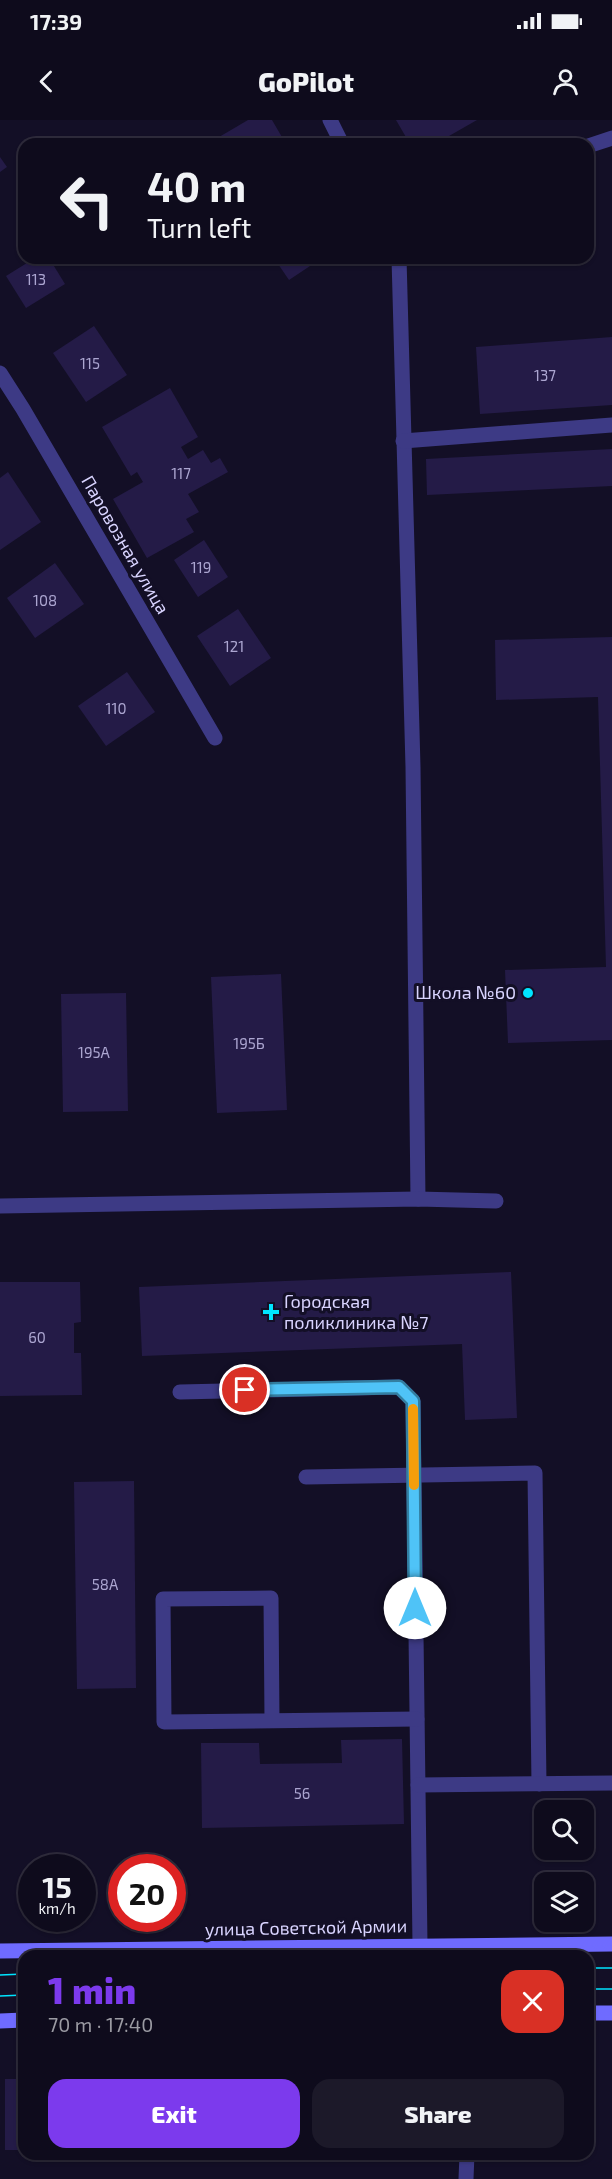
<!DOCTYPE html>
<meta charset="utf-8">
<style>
:root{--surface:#0e0b1c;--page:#1c1929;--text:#f1f3f6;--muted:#9b9ba3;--line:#2e2b3b;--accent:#7c3aed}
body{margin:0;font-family:"Exo 2",sans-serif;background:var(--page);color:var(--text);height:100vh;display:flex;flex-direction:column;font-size:22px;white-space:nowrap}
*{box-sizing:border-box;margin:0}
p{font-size:20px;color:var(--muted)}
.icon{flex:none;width:33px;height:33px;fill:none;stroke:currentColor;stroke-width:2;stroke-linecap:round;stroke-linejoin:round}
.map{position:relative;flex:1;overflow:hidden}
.panel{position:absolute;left:18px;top:1830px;width:576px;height:210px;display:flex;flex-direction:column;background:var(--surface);border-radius:18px;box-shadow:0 2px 4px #0004,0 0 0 2px var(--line)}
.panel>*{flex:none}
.hud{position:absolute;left:18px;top:18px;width:576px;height:126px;border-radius:18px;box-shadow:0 2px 4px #0004,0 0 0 2px var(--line);background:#0e0b1c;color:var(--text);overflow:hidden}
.controls{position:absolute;left:534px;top:1680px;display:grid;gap:12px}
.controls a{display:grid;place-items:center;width:60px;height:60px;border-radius:12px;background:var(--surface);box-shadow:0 2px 4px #0004,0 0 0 2px var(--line);font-size:30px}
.speed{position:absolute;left:18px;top:1734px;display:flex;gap:12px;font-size:30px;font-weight:700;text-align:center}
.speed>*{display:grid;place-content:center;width:78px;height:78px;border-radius:50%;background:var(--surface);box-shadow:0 2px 4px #0004,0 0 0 2px var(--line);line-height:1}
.speed small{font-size:15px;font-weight:400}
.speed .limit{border:9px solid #d22;background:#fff;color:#111}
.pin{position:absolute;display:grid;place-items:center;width:51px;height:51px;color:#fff;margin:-26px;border:3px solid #fff;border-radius:50%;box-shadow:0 2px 6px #0007}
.me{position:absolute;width:66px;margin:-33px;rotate:0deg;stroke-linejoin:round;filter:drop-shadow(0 0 4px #0008)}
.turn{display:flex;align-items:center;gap:21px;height:126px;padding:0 30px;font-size:27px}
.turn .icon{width:78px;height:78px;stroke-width:2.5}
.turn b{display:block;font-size:42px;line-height:51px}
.round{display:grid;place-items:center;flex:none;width:63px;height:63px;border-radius:18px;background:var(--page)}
.summary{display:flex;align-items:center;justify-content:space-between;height:102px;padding:0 30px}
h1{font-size:36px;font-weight:800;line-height:45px;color:var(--accent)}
.cta{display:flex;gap:12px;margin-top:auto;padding:12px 30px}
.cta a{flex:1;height:69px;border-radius:18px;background:var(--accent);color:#fff;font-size:24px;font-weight:800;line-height:69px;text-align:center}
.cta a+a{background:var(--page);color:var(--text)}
.status{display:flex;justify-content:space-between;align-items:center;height:42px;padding:0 30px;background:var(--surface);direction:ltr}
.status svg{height:16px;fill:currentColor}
header{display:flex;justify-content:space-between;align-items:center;height:78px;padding:0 30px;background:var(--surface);font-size:27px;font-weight:800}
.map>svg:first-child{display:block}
</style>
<div class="status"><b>17:39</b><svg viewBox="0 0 49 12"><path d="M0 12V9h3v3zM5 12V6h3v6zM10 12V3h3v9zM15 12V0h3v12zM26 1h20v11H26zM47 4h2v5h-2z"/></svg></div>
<header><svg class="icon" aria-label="back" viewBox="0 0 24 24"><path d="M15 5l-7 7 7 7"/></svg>GoPilot<svg class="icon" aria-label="person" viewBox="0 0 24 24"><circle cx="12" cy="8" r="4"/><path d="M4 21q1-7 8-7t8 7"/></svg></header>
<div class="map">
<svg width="612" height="2059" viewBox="0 0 612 2059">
<rect width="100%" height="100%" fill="#130f26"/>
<g fill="#241b47">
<polygon points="248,0 272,0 286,24 217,24 214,20"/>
<polygon points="396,0 477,0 435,24 410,24"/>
<polygon points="0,37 7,47 0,52"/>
<polygon points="35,138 49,138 65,164 26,188 6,156"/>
<polygon points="274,138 322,138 289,160"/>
<polygon points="94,206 127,255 86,282 53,233"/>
<polygon points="612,217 612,285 480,294 476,227"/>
<polygon points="170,268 198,317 181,327 188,339 203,330 211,343 220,338 228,352 188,374 199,392 186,399 194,412 147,438 113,379 143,362 137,352 131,356 102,307"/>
<polygon points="612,329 612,366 427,375 426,339"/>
<polygon points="8,352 41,402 0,430 0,358"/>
<polygon points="204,420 228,457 198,477 174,440"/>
<polygon points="55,443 84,484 35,518 7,478"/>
<polygon points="238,489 271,538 230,566 197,516"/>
<polygon points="612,517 612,920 508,923 505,850 606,847 598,577 496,580 495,520"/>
<polygon points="127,552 155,592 106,626 78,586"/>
<polygon points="281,854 287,990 217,993 211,857"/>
<polygon points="126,873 128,991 63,992 61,874"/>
<polygon points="511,1152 517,1298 465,1300 462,1224 142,1236 139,1167"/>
<polygon points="0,1162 80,1162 81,1202 74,1203 74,1233 81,1233 82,1275 0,1276"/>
<polygon points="134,1361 136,1568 77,1569 74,1362"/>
<polygon points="402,1619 404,1704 202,1708 201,1623 259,1623 260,1644 342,1643 341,1620"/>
<rect x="5" y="1959" width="19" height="71"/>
</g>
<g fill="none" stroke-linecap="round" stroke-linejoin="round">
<g stroke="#3d3a85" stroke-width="15">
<polyline points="399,138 413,647 418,1079"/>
<polyline points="403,321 612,305"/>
<polyline points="0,1086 418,1079 496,1081"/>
<polyline points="180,1272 399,1267 413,1281 420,1825"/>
<polyline points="306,1357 535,1353 539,1664"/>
<polyline points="272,1601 271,1478 163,1479 164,1602 417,1599"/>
<polyline points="418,1665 612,1663"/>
<polyline points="466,2059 467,2034"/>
</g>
<g stroke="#3d3a85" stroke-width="15">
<polyline points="330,0 342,24"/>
<polyline points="588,26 612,18"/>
<polyline points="0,253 23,289 215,618"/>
</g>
<g stroke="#6f6bff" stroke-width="15">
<polyline points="0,1831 612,1824"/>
<polyline points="588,1893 612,1893"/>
<polyline points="0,1901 24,1900"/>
</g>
<g stroke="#00e5ff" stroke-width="1.5">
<polyline points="588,1848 612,1848"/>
<polyline points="0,1855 24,1854"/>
<polyline points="588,1869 612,1869"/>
<polyline points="0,1876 24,1875"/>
</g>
</g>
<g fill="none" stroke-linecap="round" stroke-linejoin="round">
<defs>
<polyline id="route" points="245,1270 399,1267 413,1281 415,1488"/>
</defs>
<use href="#route" stroke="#337fa1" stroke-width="15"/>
<use href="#route" stroke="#4fc3f7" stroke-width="10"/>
<polyline stroke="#f59e0b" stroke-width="10" points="413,1289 414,1365"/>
</g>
<g fill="#00e5ff" stroke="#130f26" stroke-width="2">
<circle cx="528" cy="873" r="6"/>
<path d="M268 1183h6v6h6v6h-6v6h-6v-6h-6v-6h6z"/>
</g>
<g text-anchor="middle" stroke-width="6" stroke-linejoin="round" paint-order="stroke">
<g font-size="15" fill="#aca6d1">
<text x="36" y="165">113</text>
<text x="90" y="249">115</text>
<text x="545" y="261">137</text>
<text x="181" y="359">117</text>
<text x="201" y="453">119</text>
<text x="45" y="486">108</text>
<text x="234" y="532">121</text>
<text x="116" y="594">110</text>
<text x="249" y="929">195Б</text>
<text x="94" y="938">195А</text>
<text x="37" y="1223">60</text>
<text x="105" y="1470">58А</text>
<text x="302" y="1679">56</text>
</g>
<g font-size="18" fill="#d9d4ff" stroke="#130f26">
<text transform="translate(125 425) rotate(60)" y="6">Паровозная улица</text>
<text transform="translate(306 1808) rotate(-1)" y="6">улица Советской Армии</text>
</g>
<g font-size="18" fill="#d9d4ff" stroke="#130f26" text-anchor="end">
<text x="516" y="879">Школа №60</text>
<text x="284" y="1188" text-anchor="start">Городская<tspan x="284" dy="21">поликлиника №7</tspan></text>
</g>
</g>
</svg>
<div class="controls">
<a><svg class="icon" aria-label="search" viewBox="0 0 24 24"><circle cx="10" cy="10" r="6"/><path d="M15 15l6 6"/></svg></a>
<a><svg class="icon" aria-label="layers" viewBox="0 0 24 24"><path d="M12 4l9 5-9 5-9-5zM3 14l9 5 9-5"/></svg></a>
</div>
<div class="speed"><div>15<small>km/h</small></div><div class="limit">20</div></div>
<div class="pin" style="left:245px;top:1270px;background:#d93025"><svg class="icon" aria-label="arrive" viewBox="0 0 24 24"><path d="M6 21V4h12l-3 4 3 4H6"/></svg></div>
<svg class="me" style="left:415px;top:1488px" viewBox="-20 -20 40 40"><circle r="19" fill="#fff"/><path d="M0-13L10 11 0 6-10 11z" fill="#4fc3f7"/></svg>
<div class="hud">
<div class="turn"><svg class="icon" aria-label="left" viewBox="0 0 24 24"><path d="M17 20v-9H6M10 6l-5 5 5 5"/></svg><div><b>40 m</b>Turn left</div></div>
</div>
<section class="panel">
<div class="summary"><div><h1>1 min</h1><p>70 m · 17:40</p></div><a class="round" style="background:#d93025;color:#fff"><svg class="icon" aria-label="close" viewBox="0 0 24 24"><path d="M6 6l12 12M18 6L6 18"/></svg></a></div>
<div class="cta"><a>Exit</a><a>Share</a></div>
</section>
</div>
